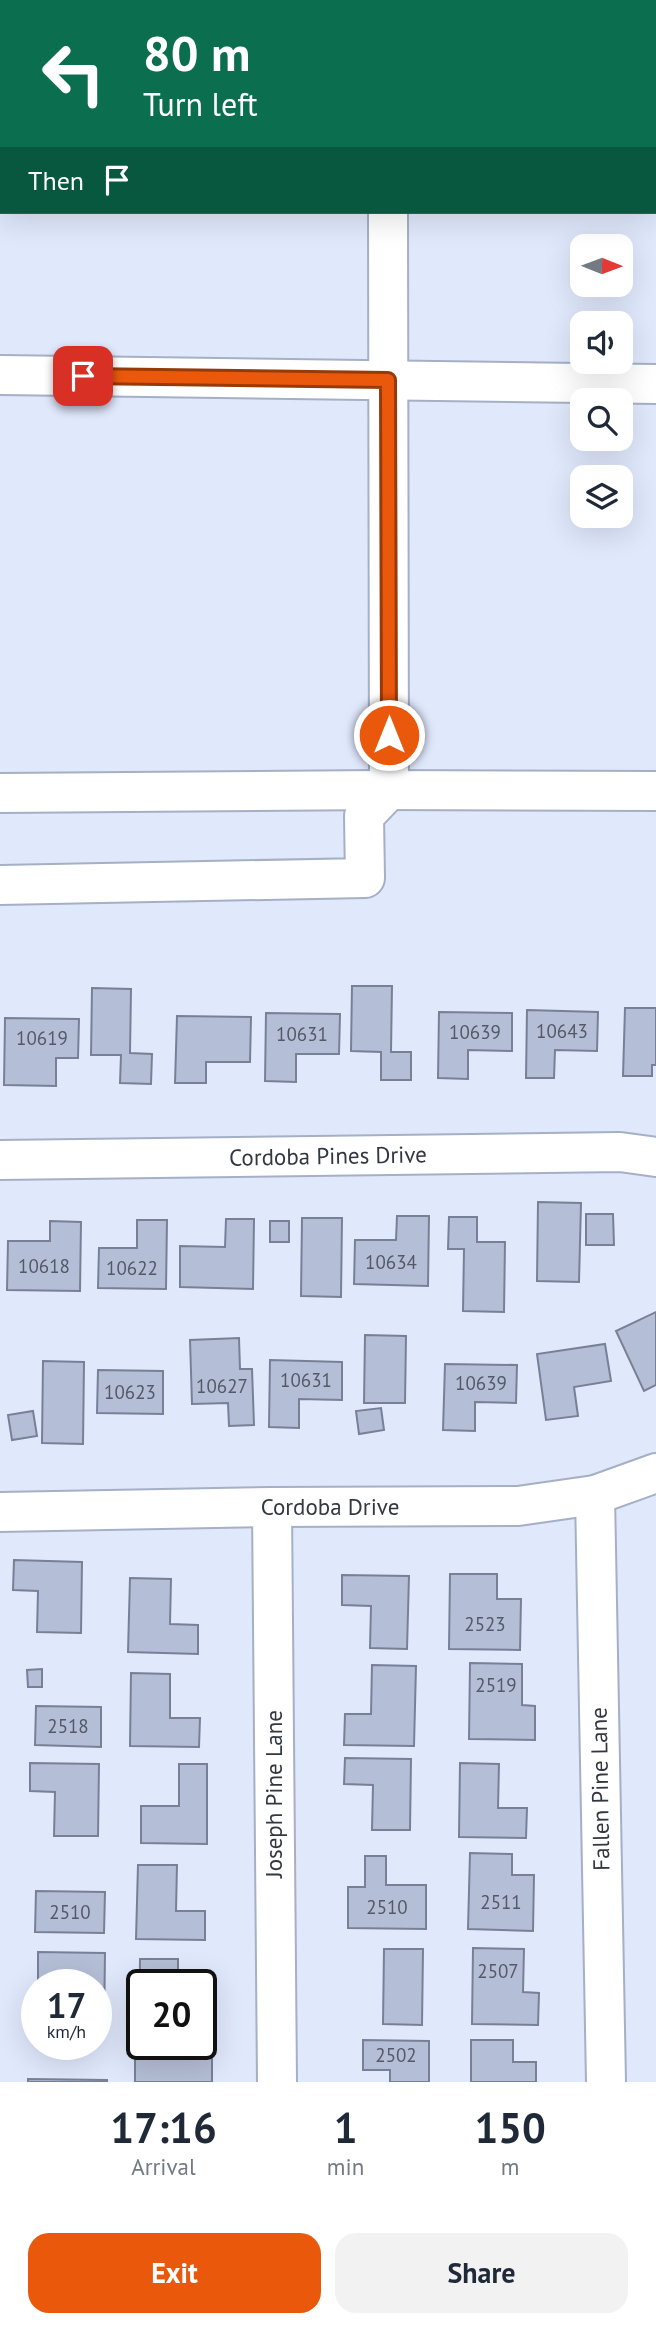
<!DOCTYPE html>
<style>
:root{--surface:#fff;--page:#f2f2f3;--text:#1f2937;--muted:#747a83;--accent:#ea580c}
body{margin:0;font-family:"PT Sans",sans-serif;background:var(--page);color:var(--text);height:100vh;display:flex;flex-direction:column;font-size:26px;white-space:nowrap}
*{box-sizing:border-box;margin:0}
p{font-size:23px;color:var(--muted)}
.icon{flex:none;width:38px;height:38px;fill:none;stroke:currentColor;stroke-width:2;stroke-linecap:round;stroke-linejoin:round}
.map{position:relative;height:2082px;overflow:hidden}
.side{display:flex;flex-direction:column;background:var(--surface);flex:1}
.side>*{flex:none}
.banner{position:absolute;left:0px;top:0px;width:656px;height:214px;box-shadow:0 7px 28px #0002;background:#0b6e4f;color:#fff;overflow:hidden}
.needle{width:46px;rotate:91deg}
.tools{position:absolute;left:570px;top:234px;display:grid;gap:14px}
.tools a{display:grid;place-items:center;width:63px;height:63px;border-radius:14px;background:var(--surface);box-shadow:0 7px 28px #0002;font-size:35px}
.speed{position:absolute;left:21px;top:1969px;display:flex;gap:14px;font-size:35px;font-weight:700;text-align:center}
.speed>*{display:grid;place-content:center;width:91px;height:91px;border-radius:50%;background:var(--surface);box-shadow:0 7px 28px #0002;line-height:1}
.speed small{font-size:18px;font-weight:400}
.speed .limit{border:4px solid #111;border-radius:10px;background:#fff;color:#111}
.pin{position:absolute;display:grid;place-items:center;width:60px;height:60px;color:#fff;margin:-30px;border-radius:14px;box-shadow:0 4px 10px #0006}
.me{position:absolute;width:77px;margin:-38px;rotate:0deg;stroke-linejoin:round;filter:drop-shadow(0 0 5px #0008)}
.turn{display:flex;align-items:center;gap:24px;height:147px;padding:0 28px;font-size:32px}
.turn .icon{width:91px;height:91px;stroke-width:2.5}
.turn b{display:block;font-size:49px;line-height:60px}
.then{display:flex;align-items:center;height:66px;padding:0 28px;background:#0003;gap:14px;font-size:26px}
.eta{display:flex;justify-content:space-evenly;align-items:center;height:119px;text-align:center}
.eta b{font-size:42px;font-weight:600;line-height:49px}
.button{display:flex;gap:14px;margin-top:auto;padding:14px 28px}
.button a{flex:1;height:80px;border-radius:21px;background:var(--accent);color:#fff;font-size:28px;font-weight:600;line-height:80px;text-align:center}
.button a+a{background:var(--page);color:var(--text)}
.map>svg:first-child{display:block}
</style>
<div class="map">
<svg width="656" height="2082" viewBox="0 0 656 2082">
<rect width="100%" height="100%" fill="#e0e8fc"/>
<g fill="#b4bed6" stroke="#778097" stroke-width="2">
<polygon points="352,986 392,986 391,1052 411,1052 411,1080 381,1080 381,1052 351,1051"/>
<polygon points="92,988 131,989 130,1053 152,1054 151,1084 120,1083 121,1055 91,1055"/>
<polygon points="625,1008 656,1008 656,1065 652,1065 652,1076 623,1076"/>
<polygon points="527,1010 598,1012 597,1051 555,1050 554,1078 526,1078"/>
<polygon points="439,1012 512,1013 512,1051 468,1050 468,1079 438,1078"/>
<polygon points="266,1013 340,1014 339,1054 296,1054 296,1082 265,1081"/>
<polygon points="177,1016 251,1017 250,1062 206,1062 206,1083 175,1083"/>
<polygon points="5,1018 79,1019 78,1058 56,1058 56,1086 4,1085"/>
<polygon points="538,1202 581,1203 579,1282 537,1281"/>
<polygon points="586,1214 613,1214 614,1245 586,1245"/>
<polygon points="397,1216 429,1216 428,1286 354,1284 355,1240 396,1240"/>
<polygon points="449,1217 477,1217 477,1242 505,1242 504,1312 463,1311 464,1249 448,1249"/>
<polygon points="302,1218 342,1218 341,1297 301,1296"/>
<polygon points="226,1219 254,1219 253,1289 180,1287 180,1246 225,1247"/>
<polygon points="137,1220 167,1220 166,1289 98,1288 99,1248 137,1248"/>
<polygon points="50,1221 81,1222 80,1291 7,1290 8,1241 50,1241"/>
<rect x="270" y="1221" width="19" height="21"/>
<polygon points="656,1312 656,1385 644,1391 616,1331"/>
<polygon points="365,1335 406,1336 405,1403 364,1403"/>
<polygon points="239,1338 240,1369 252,1369 254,1425 229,1426 228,1403 192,1404 190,1340"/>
<polygon points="605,1344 611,1381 574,1387 578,1416 546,1420 537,1354"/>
<polygon points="270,1360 342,1362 342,1400 299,1399 299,1428 269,1427"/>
<polygon points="43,1361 84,1362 83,1444 42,1443"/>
<polygon points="445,1364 517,1365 516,1403 475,1402 475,1431 443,1430"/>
<polygon points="98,1370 163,1371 163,1414 97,1413"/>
<polygon points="381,1408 384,1430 359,1434 356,1411"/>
<polygon points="33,1411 37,1436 12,1440 8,1415"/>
<polygon points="14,1560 82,1562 81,1633 37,1632 38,1591 13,1590"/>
<polygon points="450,1574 497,1574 497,1599 521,1599 520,1650 449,1649"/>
<polygon points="342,1575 409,1576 407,1649 370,1648 371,1606 342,1605"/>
<polygon points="130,1578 171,1579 170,1624 198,1625 198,1654 128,1652"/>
<polygon points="470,1663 522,1664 522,1705 535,1706 535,1740 469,1739"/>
<polygon points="372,1665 416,1666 414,1746 344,1745 345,1714 371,1714"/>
<polygon points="42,1669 42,1687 28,1687 27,1670"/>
<polygon points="131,1673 170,1674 170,1718 200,1718 199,1747 130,1746"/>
<polygon points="36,1706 101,1707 101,1747 35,1745"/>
<polygon points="345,1758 411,1759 410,1830 372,1830 373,1785 344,1784"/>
<polygon points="30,1763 99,1764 98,1836 54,1836 55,1792 30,1791"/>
<polygon points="460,1763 499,1764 498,1808 527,1808 526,1838 459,1837"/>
<polygon points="179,1764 207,1764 207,1844 141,1843 141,1806 179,1806"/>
<polygon points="470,1853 512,1854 512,1875 534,1875 533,1931 468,1929"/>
<polygon points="365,1856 386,1856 386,1885 426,1885 426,1929 348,1928 348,1887 365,1887"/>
<polygon points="138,1865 177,1865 176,1911 205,1911 205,1940 136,1939"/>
<polygon points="36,1891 105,1892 104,1933 35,1932"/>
<polygon points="473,1948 524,1949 523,1992 539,1993 538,2025 472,2024"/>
<polygon points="384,1949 423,1949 422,2025 383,2024"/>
<polygon points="38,1952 105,1953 104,2027 96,2027 96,1984 65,1984 65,1981 38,1981"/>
<polygon points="140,1959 178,1959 178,1984 142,1984 142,2031 139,2031"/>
<rect x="201" y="2004" width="6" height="28"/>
<polygon points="363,2040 429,2041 429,2082 390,2082 390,2070 363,2070"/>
<polygon points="471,2040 513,2040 513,2062 536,2062 536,2082 471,2082"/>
<polygon points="135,2047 212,2049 212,2082 135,2082"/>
<polygon points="28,2079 107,2080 107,2082 28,2082"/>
</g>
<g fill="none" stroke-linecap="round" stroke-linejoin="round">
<defs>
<g id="minor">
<polyline points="385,0 385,2"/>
<polyline points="0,183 2,183"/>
<polyline points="654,189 656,189"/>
<polyline points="0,375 656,384"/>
<polyline points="0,793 381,790 656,791"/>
<polyline points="0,885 365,878 364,816 389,790 388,212"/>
<polyline points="0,1160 620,1152 656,1157"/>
<polyline points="595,1495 606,2082"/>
<polyline points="272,1507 277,2082"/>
<polyline points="0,1512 272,1507 518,1506 595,1495 656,1473"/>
</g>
</defs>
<use href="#minor" stroke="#a5afc6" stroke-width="42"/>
<use href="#minor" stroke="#fff" stroke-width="38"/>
</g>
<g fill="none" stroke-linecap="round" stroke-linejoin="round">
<defs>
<polyline id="route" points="83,376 388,380 389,735"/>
</defs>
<use href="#route" stroke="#983908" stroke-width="18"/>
<use href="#route" stroke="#ea580c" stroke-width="12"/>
</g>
<g text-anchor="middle" stroke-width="7" stroke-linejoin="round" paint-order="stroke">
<g font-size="19" fill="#535966">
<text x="562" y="1038">10643</text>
<text x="475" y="1039">10639</text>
<text x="302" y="1041">10631</text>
<text x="42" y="1045">10619</text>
<text x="391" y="1269">10634</text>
<text x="44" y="1273">10618</text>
<text x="132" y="1275">10622</text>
<text x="306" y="1387">10631</text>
<text x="481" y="1390">10639</text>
<text x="222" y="1393">10627</text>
<text x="130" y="1399">10623</text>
<text x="485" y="1631">2523</text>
<text x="496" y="1692">2519</text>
<text x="68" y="1733">2518</text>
<text x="501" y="1909">2511</text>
<text x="387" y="1914">2510</text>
<text x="70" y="1919">2510</text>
<text x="498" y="1978">2507</text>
<text x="396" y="2062">2502</text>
</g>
<g font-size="23" fill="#333741" stroke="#fff">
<text transform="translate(328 1156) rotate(-1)" y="8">Cordoba Pines Drive</text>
<text x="330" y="1515">Cordoba Drive</text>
<text transform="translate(600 1789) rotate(-91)" y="8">Fallen Pine Lane</text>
<text transform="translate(274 1794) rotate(-90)" y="8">Joseph Pine Lane</text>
</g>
</g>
</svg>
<div class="tools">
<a><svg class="needle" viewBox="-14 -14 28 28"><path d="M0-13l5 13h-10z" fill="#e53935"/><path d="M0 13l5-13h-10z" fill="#747a83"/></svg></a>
<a><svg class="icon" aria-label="sound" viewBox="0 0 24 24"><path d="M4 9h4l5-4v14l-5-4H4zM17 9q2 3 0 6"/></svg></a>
<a><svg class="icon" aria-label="search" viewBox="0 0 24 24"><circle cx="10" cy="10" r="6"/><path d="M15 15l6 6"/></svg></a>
<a><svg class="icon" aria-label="layers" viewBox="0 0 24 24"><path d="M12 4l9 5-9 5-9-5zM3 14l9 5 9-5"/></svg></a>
</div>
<div class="speed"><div>17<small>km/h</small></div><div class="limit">20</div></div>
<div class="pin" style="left:83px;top:376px;background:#d93025"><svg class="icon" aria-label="arrive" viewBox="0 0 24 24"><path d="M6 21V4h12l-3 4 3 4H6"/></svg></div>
<svg class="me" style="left:389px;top:735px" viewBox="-20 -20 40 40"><circle r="17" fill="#ea580c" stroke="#fff" stroke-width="3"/><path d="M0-11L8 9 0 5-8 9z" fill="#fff"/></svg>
<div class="banner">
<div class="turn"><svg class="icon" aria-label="left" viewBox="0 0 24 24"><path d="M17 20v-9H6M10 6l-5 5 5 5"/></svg><div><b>80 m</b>Turn left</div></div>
<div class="then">Then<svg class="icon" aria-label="arrive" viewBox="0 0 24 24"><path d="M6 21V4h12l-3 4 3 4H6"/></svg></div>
</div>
</div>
<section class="side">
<div class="eta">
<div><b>17:16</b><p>Arrival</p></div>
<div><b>1</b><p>min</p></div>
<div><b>150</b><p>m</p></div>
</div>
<div class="button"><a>Exit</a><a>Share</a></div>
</section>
